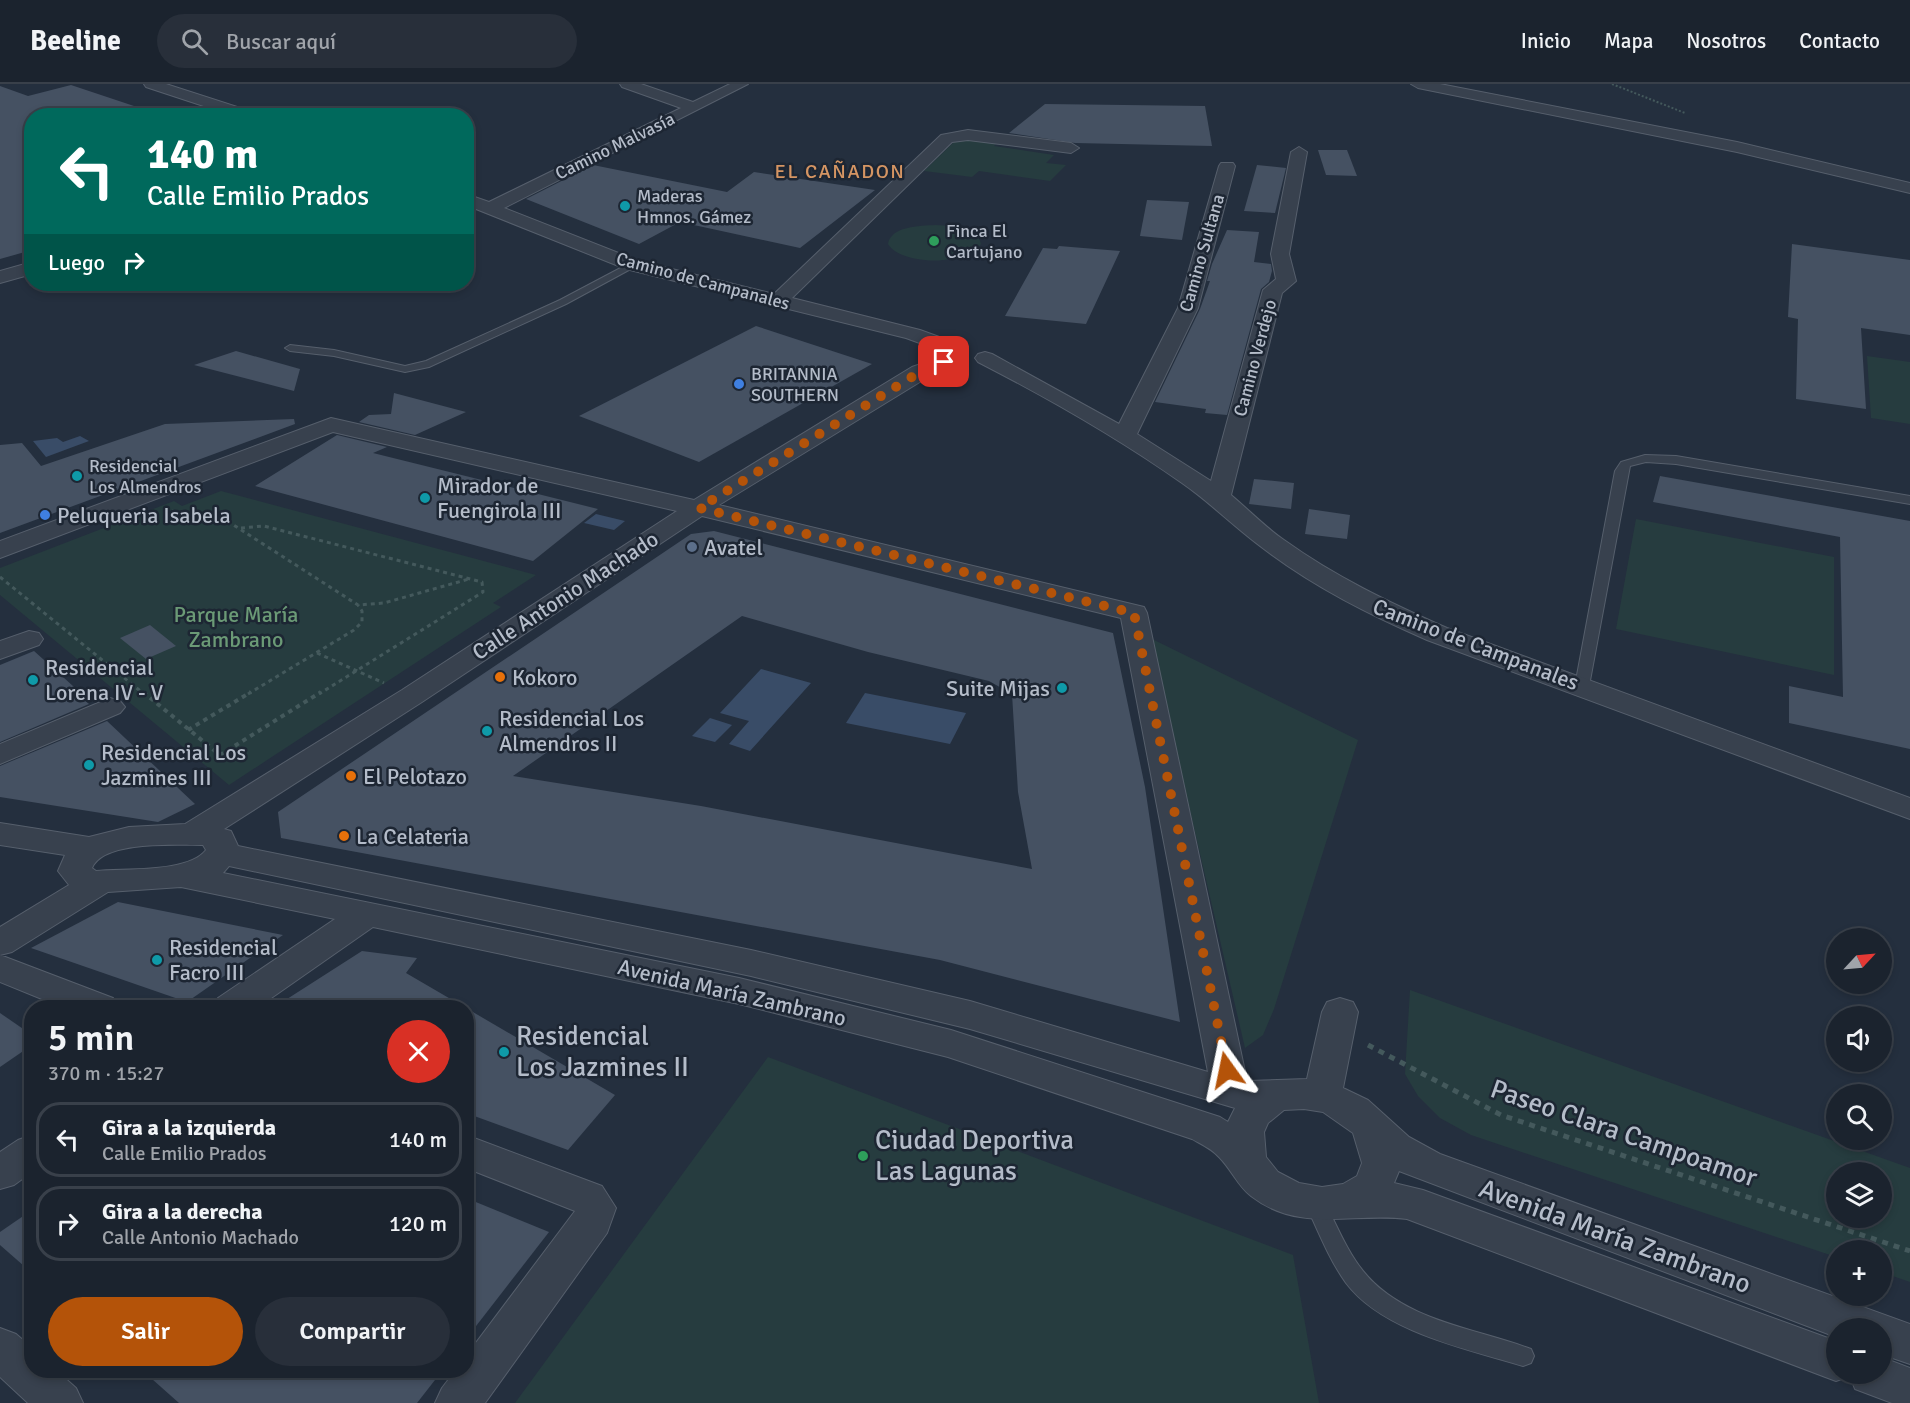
<!DOCTYPE html>
<html lang="es">
<meta charset="utf-8">
<style>
:root{--surface:#1b232e;--page:#282f3a;--text:#f1f3f6;--muted:#a0a4aa;--line:#39404a;--accent:#b45309}
body{margin:0;font-family:Signika,sans-serif;background:var(--page);color:var(--text);height:100vh;display:flex;flex-direction:column;font-size:22px;white-space:nowrap}
*{box-sizing:border-box;margin:0}
p{font-size:20px;color:var(--muted)}
.icon{flex:none;width:33px;height:33px;fill:none;stroke:currentColor;stroke-width:2;stroke-linecap:round;stroke-linejoin:round}
.map{position:relative;flex:1;overflow:hidden}
.drawer{position:absolute;left:24px;top:916px;width:450px;height:378px;display:flex;flex-direction:column;background:var(--surface);border-radius:24px;box-shadow:0 3px 9px #0003,0 0 0 2px var(--line)}
.drawer>*{flex:none}
.hud{position:absolute;left:24px;top:24px;width:450px;height:183px;border-radius:24px;box-shadow:0 3px 9px #0003,0 0 0 2px var(--line);background:#00695c;color:#fff;overflow:hidden}
.needle{width:39px;rotate:64deg}
.fabs{position:absolute;left:1826px;top:844px;display:grid;gap:12px}
.fabs a{display:grid;place-items:center;width:66px;height:66px;border-radius:50%;background:var(--surface);box-shadow:0 3px 9px #0003,0 0 0 2px var(--line);font-size:30px}
.pin{position:absolute;display:grid;place-items:center;width:51px;height:51px;color:#fff;margin:-26px;border-radius:12px;box-shadow:0 3px 9px #0006}
.me{position:absolute;width:66px;margin:-33px;rotate:348deg;stroke-linejoin:round;filter:drop-shadow(0 0 4px #0008)}
.turn{display:flex;align-items:center;gap:21px;height:126px;padding:0 24px;font-size:27px}
.turn .icon{width:78px;height:78px;stroke-width:2.5}
.turn b{display:block;font-size:42px;line-height:51px}
.then{display:flex;align-items:center;height:57px;padding:0 24px;background:#0003;gap:12px;font-size:22px}
.round{display:grid;place-items:center;flex:none;width:63px;height:63px;border-radius:32px;background:var(--page)}
.headline{display:flex;align-items:center;justify-content:space-between;height:102px;padding:0 24px}
h1{font-size:36px;font-weight:600;line-height:45px}
.primary-button{display:flex;gap:12px;margin-top:auto;padding:12px 24px}
.primary-button a{flex:1;height:69px;border-radius:36px;background:var(--accent);color:#fff;font-size:24px;font-weight:600;line-height:69px;text-align:center}
.primary-button a+a{background:var(--page);color:var(--text)}
ul{padding:0;list-style:none}
li{display:flex;align-items:center;gap:18px;height:75px;margin:0 12px 9px;padding:0 12px;border:3px solid var(--line);border-radius:24px}
li div{flex:1}
li b{display:block;font-size:22px}
li em{font-style:normal}
header{display:flex;align-items:center;gap:36px;box-sizing:border-box;height:84px;padding:0 30px;background:var(--surface);border-bottom:2px solid var(--line)}
header strong{font-size:28px}
nav{display:flex;gap:33px;margin-inline-start:auto;font-size:21px}
.search{width:420px;height:54px;background:var(--page);display:flex;align-items:center;gap:15px;box-sizing:border-box;padding:0 21px;border-radius:33px;color:var(--muted);font-size:22px}
.map>svg:first-child{display:block}
</style>
<header>
<strong>Beeline</strong>
<div class="search"><svg class="icon" aria-label="search" viewBox="0 0 24 24"><circle cx="10" cy="10" r="6"/><path d="M15 15l6 6"/></svg>Buscar aquí</div>
<nav><a>Inicio</a><a>Mapa</a><a>Nosotros</a><a>Contacto</a></nav>
</header>
<div class="map">
<svg width="1910" height="1319" viewBox="0 0 1910 1319">
<rect width="100%" height="100%" fill="#242f3e"/>
<g fill="#263c3f" fill-rule="evenodd">
<polygon points="968,54 999,57 994,62 1054,71 1046,79 1066,81 1050,97 979,87 972,93 924,87 956,56"/>
<path d="M935,141C949,142 978,142 981,160C966,182 902,182 888,160C891,142 920,142 935,141Z"/>
<polygon points="1867,272 1910,278 1910,340 1871,334"/>
<polygon points="221,407 536,491 493,519 501,523 229,701 0,511 0,484 174,417 182,422"/>
<polygon points="1636,435 1834,473 1834,591 1616,545"/>
<polygon points="1150,554 1358,656 1274,925 1263,951 1245,964"/>
<path d="M1410,906L1910,1084V1198L1881,1188V1167H1836V1173L1471,1051L1440,1034L1418,1012L1405,990ZM1836,1089H1881V1134H1836Z"/>
<polygon points="768,973 1293,1171 1319,1319 515,1319"/>
</g>
<g fill="#394c67">
<polygon points="80,352 89,357 46,373 33,357 57,354 63,358"/>
<polygon points="596,430 625,437 614,446 584,439"/>
<polygon points="761,585 811,599 750,667 729,660 749,637 720,629"/>
<polygon points="865,609 966,629 950,660 846,639"/>
<polygon points="710,634 732,641 715,658 692,652"/>
</g>
<g fill="#455162" fill-rule="evenodd">
<polygon points="71,1 149,27 148,32 32,32 32,166 0,175 0,2 28,12"/>
<polygon points="1045,20 1205,22 1212,62 1075,59 1009,49"/>
<polygon points="1318,66 1347,66 1357,92 1326,91"/>
<polygon points="593,81 727,108 754,88 875,106 800,164 680,138 639,160 526,115"/>
<polygon points="1257,81 1286,84 1275,129 1244,127"/>
<polygon points="1147,116 1189,118 1182,156 1140,152"/>
<polygon points="1227,146 1259,148 1254,178 1271,180 1272,187 1269,198 1261,205 1227,331 1205,329 1206,325 1155,318 1200,225 1210,197 1207,197 1212,180"/>
<polygon points="1792,160 1910,176 1910,251 1861,244 1866,325 1796,315 1798,235 1788,233"/>
<polygon points="1059,162 1120,167 1086,240 1005,232 1043,164 1057,165"/>
<polygon points="756,242 872,280 699,378 579,332"/>
<polygon points="236,267 300,285 294,307 194,281"/>
<polygon points="394,309 466,328 415,351 359,338 369,331 391,330"/>
<polygon points="294,335 295,340 0,449 0,361 22,359 41,382 165,340"/>
<polygon points="337,351 387,363 373,369 598,425 533,477 255,402"/>
<polygon points="1660,392 1910,437 1910,665 1789,639 1789,602 1843,613 1840,453 1653,418"/>
<polygon points="1254,395 1294,399 1291,425 1249,420"/>
<polygon points="1309,425 1350,431 1347,455 1305,450"/>
<path d="M714,447L1113,549L1145,703L1180,938L940,876L281,754L278,728L691,450ZM742,532L868,568L989,597L1012,610L1018,708L1032,785L701,722L513,692Z"/>
<polygon points="150,541 176,562 146,575 120,554"/>
<polygon points="34,567 83,611 80,612 89,620 0,658 0,581"/>
<polygon points="107,637 195,720 158,738 0,713 0,682"/>
<polygon points="118,818 283,851 187,918 31,864"/>
<polygon points="362,867 417,874 406,889 466,924 273,924"/>
<polygon points="466,924 615,1011 568,1066 466,1029"/>
<polygon points="0,929 32,951 32,961 0,983"/>
<polygon points="466,1114 549,1148 466,1255"/>
<polygon points="32,1126 32,1189 0,1161 0,1148"/>
<polygon points="143,1287 442,1287 417,1319 179,1319"/>
</g>
<g fill="none" stroke-linecap="round" stroke-linejoin="round">
<defs>
<g id="lane">
<polygon points="630,179 638,181 566,220 429,283 405,288 334,272 290,267 285,264 290,261 334,266 405,282 426,277 560,216"/>
<polygon points="1645,371 1676,372 1910,412 1910,420 1676,380 1646,378 1630,382 1589,602 1587,605 1577,605 1575,602 1615,387 1621,378"/>
<path d="M1316,1112L1323,1115C1336,1139 1346,1166 1363,1187C1403,1237 1475,1244 1531,1265L1534,1272L1531,1279L1523,1282C1467,1265 1383,1248 1346,1199C1329,1175 1318,1147 1306,1121L1309,1115Z"/>
</g>
<g id="street">
<polygon points="144,0 166,0 256,29 258,32 234,32 146,3"/>
<polygon points="620,0 641,0 693,18 730,0 748,0 504,124 639,177 774,210 941,51 968,46 1071,59 1079,64 1071,69 968,56 952,58 792,214 920,246 953,258 956,262 953,266 946,268 939,266 906,254 626,185 466,121 466,110 489,118 681,24 622,3"/>
<polygon points="1411,0 1440,0 1737,58 1910,99 1910,109 1737,68 1418,4"/>
<path d="M1299,63L1307,68L1289,170L1296,197L1282,209L1231,411C1249,426 1265,443 1284,456C1334,492 1390,519 1447,544L1910,714V735L1427,556C1370,531 1314,503 1264,465C1235,444 1211,419 1182,399C1118,354 1048,314 978,278L975,274L978,270L985,268L992,270L1119,340L1178,224L1219,82L1221,79H1233L1235,82L1198,224L1137,350L1211,397L1263,206L1276,195L1271,170L1291,68Z"/>
<polygon points="32,178 32,190 0,199 0,187"/>
<path d="M944,272L951,274L955,278L951,282L928,293L719,421L1144,523L1147,529L1247,997L1307,995L1322,928L1327,918L1340,914L1353,918L1358,928L1343,1004L1368,1016L1409,1053L1440,1070L1910,1240V1280L1881,1270V1245H1836V1253L1399,1087L1394,1099L1423,1106L1836,1257V1290H1881V1273L1910,1284V1319H1892L1855,1305L1850,1292L1836,1297L1407,1135C1353,1128 1300,1150 1251,1112C1238,1102 1231,1085 1219,1073C1212,1065 1201,1060 1192,1055L948,973L739,920L373,843L257,924H213L218,914L335,835L181,803L108,808L12,868L0,871L113,914L118,924H64L0,898V843L69,801L58,787L65,771L0,761V739L89,753L129,743L185,740L402,606L677,427L333,348L0,474V457L331,334L694,416L912,283ZM702,432L1121,534L1208,988L970,917L751,866L238,762L231,747L224,745L422,618ZM203,761L206,766C188,789 126,784 96,787L92,784C103,756 177,761 203,761ZM229,782L751,892L970,945L1235,1024L1228,1038L1220,1033L951,946L739,894L223,789ZM1304,1025L1323,1028L1353,1049L1362,1079L1357,1092L1343,1100L1322,1103L1299,1099L1278,1088L1266,1073L1264,1048L1268,1039L1284,1026Z"/>
<polygon points="29,547 39,549 43,555 39,561 0,575 0,557"/>
<polygon points="110,614 120,617 125,623 120,629 0,680 0,660"/>
<polygon points="32,1051 32,1088 14,1101 0,1105 0,1068 18,1056"/>
<polygon points="466,1051 602,1102 616,1124 607,1149 485,1319 435,1319 442,1304 455,1287 466,1287 466,1272 575,1127 466,1084"/>
<polygon points="0,1244 16,1250 32,1264 32,1287 57,1287 76,1304 83,1319 28,1319 0,1293"/>
</g>
</defs>
<use href="#lane" stroke="#565f6c" stroke-width="2"/>
<use href="#street" stroke="#565f6c" stroke-width="2"/>
<polyline stroke="#44595c" stroke-width="2" stroke-dasharray="2 2" stroke-linecap="butt" points="1612,0 1685,29"/>
<g stroke="#44595c" stroke-width="3" stroke-dasharray="4 4" stroke-linecap="butt">
<polyline points="172,427 232,440 358,521 384,519 469,495"/>
<polyline points="241,444 264,442 482,498 483,508 319,610"/>
<polyline points="0,493 144,610"/>
<polyline points="317,569 384,599"/>
<polyline points="248,610 354,546 362,538 362,527 358,521"/>
</g>
<g stroke="#44595c" stroke-width="4" stroke-dasharray="4.5 4.5" stroke-linecap="butt">
<polyline points="143,608 220,671 321,608"/>
<polyline points="188,646 251,608"/>
</g>
<polyline stroke="#44595c" stroke-width="5" stroke-dasharray="6 6" stroke-linecap="butt" points="1368,961 1501,1031 1910,1167"/>
<use href="#lane" fill="#38414e" fill-rule="evenodd"/>
<use href="#street" fill="#38414e" fill-rule="evenodd"/>
</g>
<g fill="none" stroke-linecap="round" stroke-linejoin="round">
<polyline stroke="#b45309" stroke-width="10" stroke-dasharray="0 18" points="944,278 920,288 699,424 1134,529 1227,986"/>
</g>
<g fill="#0f9aa8" stroke="#1d2633" stroke-width="2">
<circle cx="625" cy="122" r="6"/>
<circle cx="77" cy="392" r="6"/>
<circle cx="425" cy="414" r="6"/>
<circle cx="33" cy="596" r="6"/>
<circle cx="1062" cy="604" r="6"/>
<circle cx="487" cy="647" r="6"/>
<circle cx="89" cy="681" r="6"/>
<circle cx="157" cy="876" r="6"/>
<circle cx="504" cy="968" r="6"/>
</g>
<g fill="#2e9e5b" stroke="#1d2633" stroke-width="2">
<circle cx="934" cy="157" r="6"/>
<circle cx="863" cy="1072" r="6"/>
</g>
<g fill="#3f7fe0" stroke="#1d2633" stroke-width="2">
<circle cx="739" cy="300" r="6"/>
<circle cx="45" cy="431" r="6"/>
</g>
<circle fill="#5c6f8a" stroke="#1d2633" stroke-width="2" cx="692" cy="463" r="6"/>
<g fill="#e8710a" stroke="#1d2633" stroke-width="2">
<circle cx="500" cy="593" r="6"/>
<circle cx="351" cy="692" r="6"/>
<circle cx="344" cy="752" r="6"/>
</g>
<g text-anchor="middle" stroke-width="5" stroke-linejoin="round" paint-order="stroke">
<g font-size="18" fill="#b4bcc9" stroke="#1d2633">
<text transform="translate(615 62) rotate(-26)" y="6">Camino Malvasía</text>
<text transform="translate(1202 169) rotate(-74)" y="6">Camino Sultana</text>
<text transform="translate(703 197) rotate(15)" y="6">Camino de Campanales</text>
<text transform="translate(1255 274) rotate(-75)" y="6">Camino Verdejo</text>
</g>
<g font-size="18" fill="#b4bcc9" stroke="#1d2633" text-anchor="start">
<text x="637" y="118">Maderas<tspan x="637" dy="21">Hmnos. Gámez</tspan></text>
<text x="946" y="153">Finca El<tspan x="946" dy="21">Cartujano</tspan></text>
<text x="751" y="296">BRITANNIA<tspan x="751" dy="21">SOUTHERN</tspan></text>
<text x="89" y="388">Residencial<tspan x="89" dy="21">Los Almendros</tspan></text>
</g>
<g font-size="20" letter-spacing="1.5" fill="#d59563" stroke="#1d2633">
<text x="840" y="94">EL CAÑADON</text>
</g>
<g font-size="22" fill="#b4bcc9" stroke="#1d2633" text-anchor="start">
<text x="437" y="409">Mirador de<tspan x="437" dy="25">Fuengirola III</tspan></text>
<text x="57" y="439">Peluqueria Isabela</text>
<text x="704" y="471">Avatel</text>
<text x="45" y="591">Residencial<tspan x="45" dy="25">Lorena IV - V</tspan></text>
<text x="512" y="601">Kokoro</text>
<text x="1050" y="612" text-anchor="end">Suite Mijas</text>
<text x="499" y="642">Residencial Los<tspan x="499" dy="25">Almendros II</tspan></text>
<text x="101" y="676">Residencial Los<tspan x="101" dy="25">Jazmines III</tspan></text>
<text x="363" y="700">El Pelotazo</text>
<text x="356" y="760">La Celateria</text>
<text x="169" y="871">Residencial<tspan x="169" dy="25">Facro III</tspan></text>
</g>
<g font-size="22" fill="#b4bcc9" stroke="#1d2633">
<text transform="translate(565 511) rotate(-33)" y="8">Calle Antonio Machado</text>
<text transform="translate(1476 560) rotate(21)" y="8">Camino de Campanales</text>
<text transform="translate(732 908) rotate(13)" y="8">Avenida María Zambrano</text>
</g>
<g font-size="22" fill="#6b9a76" stroke="#1d2633">
<text x="236" y="538">Parque María<tspan x="236" dy="25">Zambrano</tspan></text>
</g>
<g font-size="27" fill="#b4bcc9" stroke="#1d2633" text-anchor="start">
<text x="516" y="961">Residencial<tspan x="516" dy="31">Los Jazmines II</tspan></text>
<text x="875" y="1065">Ciudad Deportiva<tspan x="875" dy="31">Las Lagunas</tspan></text>
</g>
<g font-size="27" fill="#b4bcc9" stroke="#1d2633">
<text transform="translate(1624 1049) rotate(19)" y="9">Paseo Clara Campoamor</text>
<text transform="translate(1615 1152) rotate(20)" y="9">Avenida María Zambrano</text>
</g>
</g>
</svg>
<div class="fabs">
<a><svg class="needle" viewBox="-14 -14 28 28"><path d="M0-13l5 13h-10z" fill="#e53935"/><path d="M0 13l5-13h-10z" fill="#a0a4aa"/></svg></a>
<a><svg class="icon" aria-label="sound" viewBox="0 0 24 24"><path d="M4 9h4l5-4v14l-5-4H4zM17 9q2 3 0 6"/></svg></a>
<a><svg class="icon" aria-label="search" viewBox="0 0 24 24"><circle cx="10" cy="10" r="6"/><path d="M15 15l6 6"/></svg></a>
<a><svg class="icon" aria-label="layers" viewBox="0 0 24 24"><path d="M12 4l9 5-9 5-9-5zM3 14l9 5 9-5"/></svg></a>
<a>+</a>
<a>−</a>
</div>
<div class="pin" style="left:944px;top:278px;background:#d93025"><svg class="icon" aria-label="arrive" viewBox="0 0 24 24"><path d="M6 21V4h12l-3 4 3 4H6"/></svg></div>
<svg class="me" style="left:1227px;top:986px" viewBox="-20 -20 40 40"><path d="M0-17L14 15 0 8-14 15z" fill="#b45309" stroke="#fff" stroke-width="4"/></svg>
<div class="hud">
<div class="turn"><svg class="icon" aria-label="left" viewBox="0 0 24 24"><path d="M17 20v-9H6M10 6l-5 5 5 5"/></svg><div><b>140 m</b>Calle Emilio Prados</div></div>
<div class="then">Luego<svg class="icon" aria-label="right" viewBox="0 0 24 24"><path d="M7 20v-9h11M14 6l5 5-5 5"/></svg></div>
</div>
<section class="drawer">
<div class="headline"><div><h1>5 min</h1><p>370 m · 15:27</p></div><a class="round" style="background:#d93025;color:#fff"><svg class="icon" aria-label="close" viewBox="0 0 24 24"><path d="M6 6l12 12M18 6L6 18"/></svg></a></div>
<ul>
<li><svg class="icon" aria-label="left" viewBox="0 0 24 24"><path d="M17 20v-9H6M10 6l-5 5 5 5"/></svg><div><b>Gira a la izquierda</b><p>Calle Emilio Prados</p></div><em>140 m</em></li>
<li><svg class="icon" aria-label="right" viewBox="0 0 24 24"><path d="M7 20v-9h11M14 6l5 5-5 5"/></svg><div><b>Gira a la derecha</b><p>Calle Antonio Machado</p></div><em>120 m</em></li>
</ul>
<div class="primary-button"><a>Salir</a><a>Compartir</a></div>
</section>
</div>
